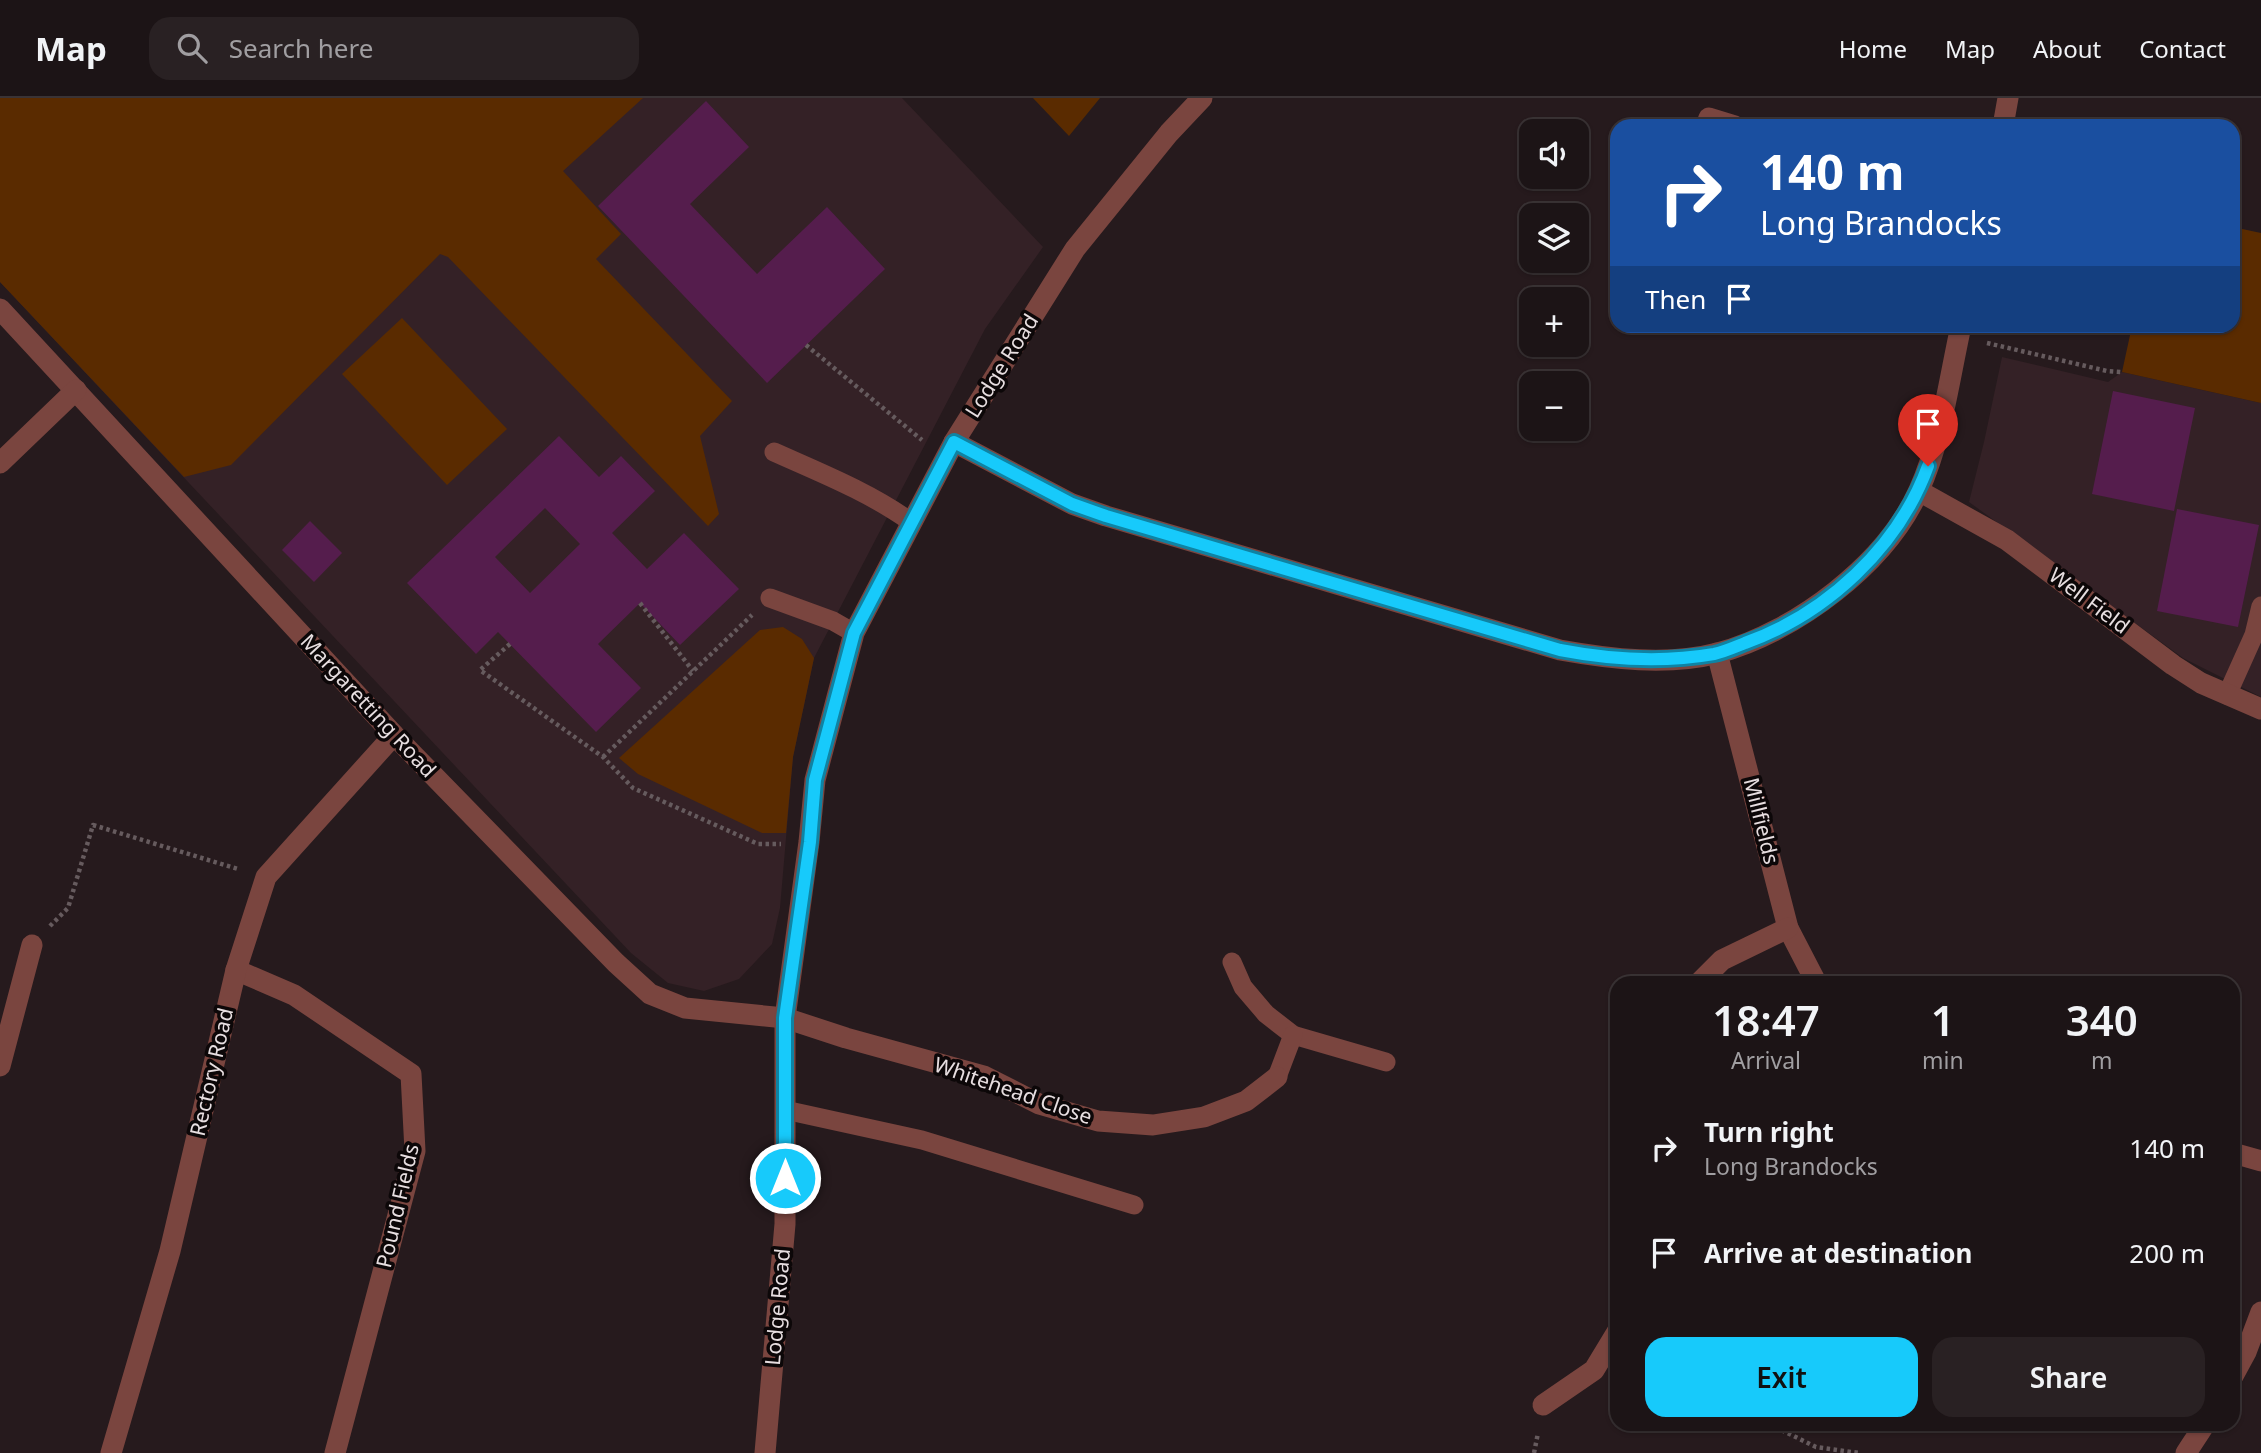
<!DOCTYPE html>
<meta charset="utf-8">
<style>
:root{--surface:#1c1416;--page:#292123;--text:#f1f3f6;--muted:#a09ea1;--line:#3a3335;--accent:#17cafb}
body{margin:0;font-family:"Noto Sans",sans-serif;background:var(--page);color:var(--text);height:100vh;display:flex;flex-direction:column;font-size:26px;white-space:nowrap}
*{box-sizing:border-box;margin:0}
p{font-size:23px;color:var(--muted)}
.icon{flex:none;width:38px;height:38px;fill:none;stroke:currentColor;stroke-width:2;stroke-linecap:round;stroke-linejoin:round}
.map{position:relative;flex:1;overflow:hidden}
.sheet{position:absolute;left:1610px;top:878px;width:630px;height:455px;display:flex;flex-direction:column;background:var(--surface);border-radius:21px;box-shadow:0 2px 5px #0004,0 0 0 2px var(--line)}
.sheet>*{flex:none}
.hud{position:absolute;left:1610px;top:21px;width:630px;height:214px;border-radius:21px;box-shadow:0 2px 5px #0004,0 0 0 2px var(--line);background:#1a4fa0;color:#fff;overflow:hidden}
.buttons{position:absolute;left:1519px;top:21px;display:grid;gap:14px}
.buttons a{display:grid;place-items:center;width:70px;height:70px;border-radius:14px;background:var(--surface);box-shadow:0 2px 5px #0004,0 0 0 2px var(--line);font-size:35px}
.pin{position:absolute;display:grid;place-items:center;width:60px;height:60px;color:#fff;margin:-72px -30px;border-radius:50% 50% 50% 0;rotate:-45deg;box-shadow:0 0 7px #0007}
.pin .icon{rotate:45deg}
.me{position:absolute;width:77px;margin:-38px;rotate:0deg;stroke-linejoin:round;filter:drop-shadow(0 0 5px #0008)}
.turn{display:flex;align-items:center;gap:24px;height:147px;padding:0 35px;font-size:32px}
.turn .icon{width:91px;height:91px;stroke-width:2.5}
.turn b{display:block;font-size:49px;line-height:60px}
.then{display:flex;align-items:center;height:66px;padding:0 35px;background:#0003;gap:14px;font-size:26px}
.eta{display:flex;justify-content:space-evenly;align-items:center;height:119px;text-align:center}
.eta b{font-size:42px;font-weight:600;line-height:49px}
.primary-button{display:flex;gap:14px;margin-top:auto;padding:14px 35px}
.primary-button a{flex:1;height:80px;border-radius:21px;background:var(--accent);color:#111;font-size:28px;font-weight:600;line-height:80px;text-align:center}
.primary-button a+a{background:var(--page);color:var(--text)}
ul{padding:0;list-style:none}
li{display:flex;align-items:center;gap:21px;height:105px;padding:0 35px}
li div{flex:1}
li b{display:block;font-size:26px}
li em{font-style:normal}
header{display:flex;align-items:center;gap:42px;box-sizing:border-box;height:98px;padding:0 35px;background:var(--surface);border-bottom:2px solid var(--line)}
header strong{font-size:33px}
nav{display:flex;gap:38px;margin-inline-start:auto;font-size:24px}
.search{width:490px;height:63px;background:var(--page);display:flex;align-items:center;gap:18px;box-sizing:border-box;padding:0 24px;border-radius:21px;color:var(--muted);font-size:26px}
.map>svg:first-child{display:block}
</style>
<header>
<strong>Map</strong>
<div class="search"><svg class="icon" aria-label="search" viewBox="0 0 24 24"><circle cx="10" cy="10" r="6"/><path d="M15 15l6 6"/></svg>Search here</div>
<nav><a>Home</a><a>Map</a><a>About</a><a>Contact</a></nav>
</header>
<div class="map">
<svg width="2261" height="1355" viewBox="0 0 2261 1355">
<rect width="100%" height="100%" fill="#261a1d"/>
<g fill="#342126">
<polygon points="0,0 902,0 1043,149 985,231 814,560 793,659 780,810 772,846 739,881 704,893 668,885 631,855 0,184"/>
<polygon points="2002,259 2108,284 2122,274 2261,305 2261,599 2183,560 1969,404 1984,344"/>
</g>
<g fill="#5a2b00">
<polygon points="0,0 643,0 563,73 621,136 596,161 732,303 700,338 719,416 708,428 448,159 440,156 231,367 184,379 0,184"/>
<polygon points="1033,0 1100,0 1069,38"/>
<polygon points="2233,129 2261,135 2261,305 2122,274 2132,228 2233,228"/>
<polygon points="402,220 507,331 447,387 342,276"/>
<polygon points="783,529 802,541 814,560 793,659 786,735 762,735 638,676 619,660 760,532"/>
</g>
<g fill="#551d4d" fill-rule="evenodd">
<polygon points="706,3 749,49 690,106 757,176 827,109 885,171 767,285 598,108"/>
<polygon points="2113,293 2195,310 2174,413 2092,396"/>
<path d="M559,338L599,379L621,358L655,393L612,435L647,471L684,435L739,491L680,547L640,505L598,546L641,590L596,634L498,534L476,556L407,485ZM545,410L580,446L530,495L495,459Z"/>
<polygon points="2177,411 2259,427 2238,529 2157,513"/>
<polygon points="310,423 342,455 314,484 282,452"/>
</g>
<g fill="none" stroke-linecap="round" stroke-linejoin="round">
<g stroke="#665b5e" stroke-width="4.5" stroke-dasharray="3.5 3.5" stroke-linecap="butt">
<polyline points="1987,245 2107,273 2122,274"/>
<polyline points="806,247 922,342"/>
<polyline points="640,505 693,573"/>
<polyline points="510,546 480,572 603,659 633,690 758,746 781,746"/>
<polyline points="603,659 752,517"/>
<polyline points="50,828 68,810 93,727 238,771"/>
<polyline points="1769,1326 1816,1349 1859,1355"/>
<polyline points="1534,1355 1538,1335"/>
</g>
<g stroke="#7a453f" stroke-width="19">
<path d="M774,354C821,375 869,394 911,424"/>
<polyline points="770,500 833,523 854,535"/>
<polyline points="2227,597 2254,537 2261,508"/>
<polyline points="1232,864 1243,889 1266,916 1293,937 1386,964"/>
<polyline points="1277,979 1293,937"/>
<polyline points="785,1012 922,1042 1134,1107"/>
</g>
<g stroke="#7a453f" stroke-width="21">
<polyline points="1706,28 1709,20 1735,28"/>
<polyline points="2003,28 2008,0"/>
<polyline points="0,211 394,637 616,865 650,896 685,910 785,920 846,940 984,978 1039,1006 1098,1023 1153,1027 1204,1019 1246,1003 1277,979"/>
<path d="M954,344L1072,406L1106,418L1560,552C1610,561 1668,568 1718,555C1796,534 1886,466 1919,392C1942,341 1949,282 1961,228"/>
<polyline points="0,365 76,292"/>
<polyline points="1919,393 2007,442 2173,567 2201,585 2261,611"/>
<polyline points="1717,555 1788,830 1817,886"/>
<polyline points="236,872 294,897 411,976 415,1053 335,1355"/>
<polyline points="1698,886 1722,862 1788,830"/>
<polyline points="0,968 32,847"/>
<polyline points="2233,1055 2261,1063"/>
<polyline points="2233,1278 2246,1254 2261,1214"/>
<polyline points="1543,1307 1594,1272 1617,1234"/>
<polyline points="111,1355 170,1153 236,872 266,779 394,637"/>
<polyline points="765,1355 785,1126 785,920 809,744 815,682 854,535 954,344 1075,151 1169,35 1202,0"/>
<polyline points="2186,1355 2205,1326"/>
</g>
</g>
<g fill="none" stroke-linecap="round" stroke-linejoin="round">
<defs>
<path id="route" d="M785,1080V920L810,744L815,682L854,535L954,344L1072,406L1106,418L1560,552C1612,562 1662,565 1714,556C1724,554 1735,549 1745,545C1826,516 1898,450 1928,368"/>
</defs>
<use href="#route" stroke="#0f83a3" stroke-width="18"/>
<use href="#route" stroke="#17cafb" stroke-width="12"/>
</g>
<g text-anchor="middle" stroke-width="7" stroke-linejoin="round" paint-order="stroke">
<g font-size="21" fill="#e7dee0" stroke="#0c0708">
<text transform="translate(1002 268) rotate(-58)" y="7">Lodge Road</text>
<text transform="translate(2089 503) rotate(37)" y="7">Well Field</text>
<text transform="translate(368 608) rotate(47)" y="7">Margaretting Road</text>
<text transform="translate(1761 723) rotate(76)" y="7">Millfields</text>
<text transform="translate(212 974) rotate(-77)" y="7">Rectory Road</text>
<text transform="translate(1013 993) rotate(19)" y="7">Whitehead Close</text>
<text transform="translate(398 1108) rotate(-77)" y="7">Pound Fields</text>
<text transform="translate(778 1209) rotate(-85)" y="7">Lodge Road</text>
</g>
</g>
</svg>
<div class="buttons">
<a><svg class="icon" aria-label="sound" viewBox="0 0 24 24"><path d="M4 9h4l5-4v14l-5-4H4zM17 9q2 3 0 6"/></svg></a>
<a><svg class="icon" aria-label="layers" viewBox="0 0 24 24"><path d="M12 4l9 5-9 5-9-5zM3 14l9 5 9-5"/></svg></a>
<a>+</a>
<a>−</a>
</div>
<div class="pin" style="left:1928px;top:368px;background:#d93025"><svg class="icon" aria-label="arrive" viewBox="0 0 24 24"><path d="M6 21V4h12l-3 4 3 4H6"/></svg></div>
<svg class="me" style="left:785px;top:1080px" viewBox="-20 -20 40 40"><circle r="17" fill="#17cafb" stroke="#fff" stroke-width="3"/><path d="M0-11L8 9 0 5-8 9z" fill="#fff"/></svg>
<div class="hud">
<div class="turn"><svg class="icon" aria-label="right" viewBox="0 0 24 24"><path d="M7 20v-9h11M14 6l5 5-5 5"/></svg><div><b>140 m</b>Long Brandocks</div></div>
<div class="then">Then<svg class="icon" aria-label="arrive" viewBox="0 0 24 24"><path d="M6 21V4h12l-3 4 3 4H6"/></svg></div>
</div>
<section class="sheet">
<div class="eta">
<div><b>18:47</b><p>Arrival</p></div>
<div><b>1</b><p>min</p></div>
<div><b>340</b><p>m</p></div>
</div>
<ul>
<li><svg class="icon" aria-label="right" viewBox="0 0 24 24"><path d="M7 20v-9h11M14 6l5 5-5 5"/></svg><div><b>Turn right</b><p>Long Brandocks</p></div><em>140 m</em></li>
<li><svg class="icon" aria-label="arrive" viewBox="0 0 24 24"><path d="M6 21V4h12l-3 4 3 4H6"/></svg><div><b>Arrive at destination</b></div><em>200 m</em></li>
</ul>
<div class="primary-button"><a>Exit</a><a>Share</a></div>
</section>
</div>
